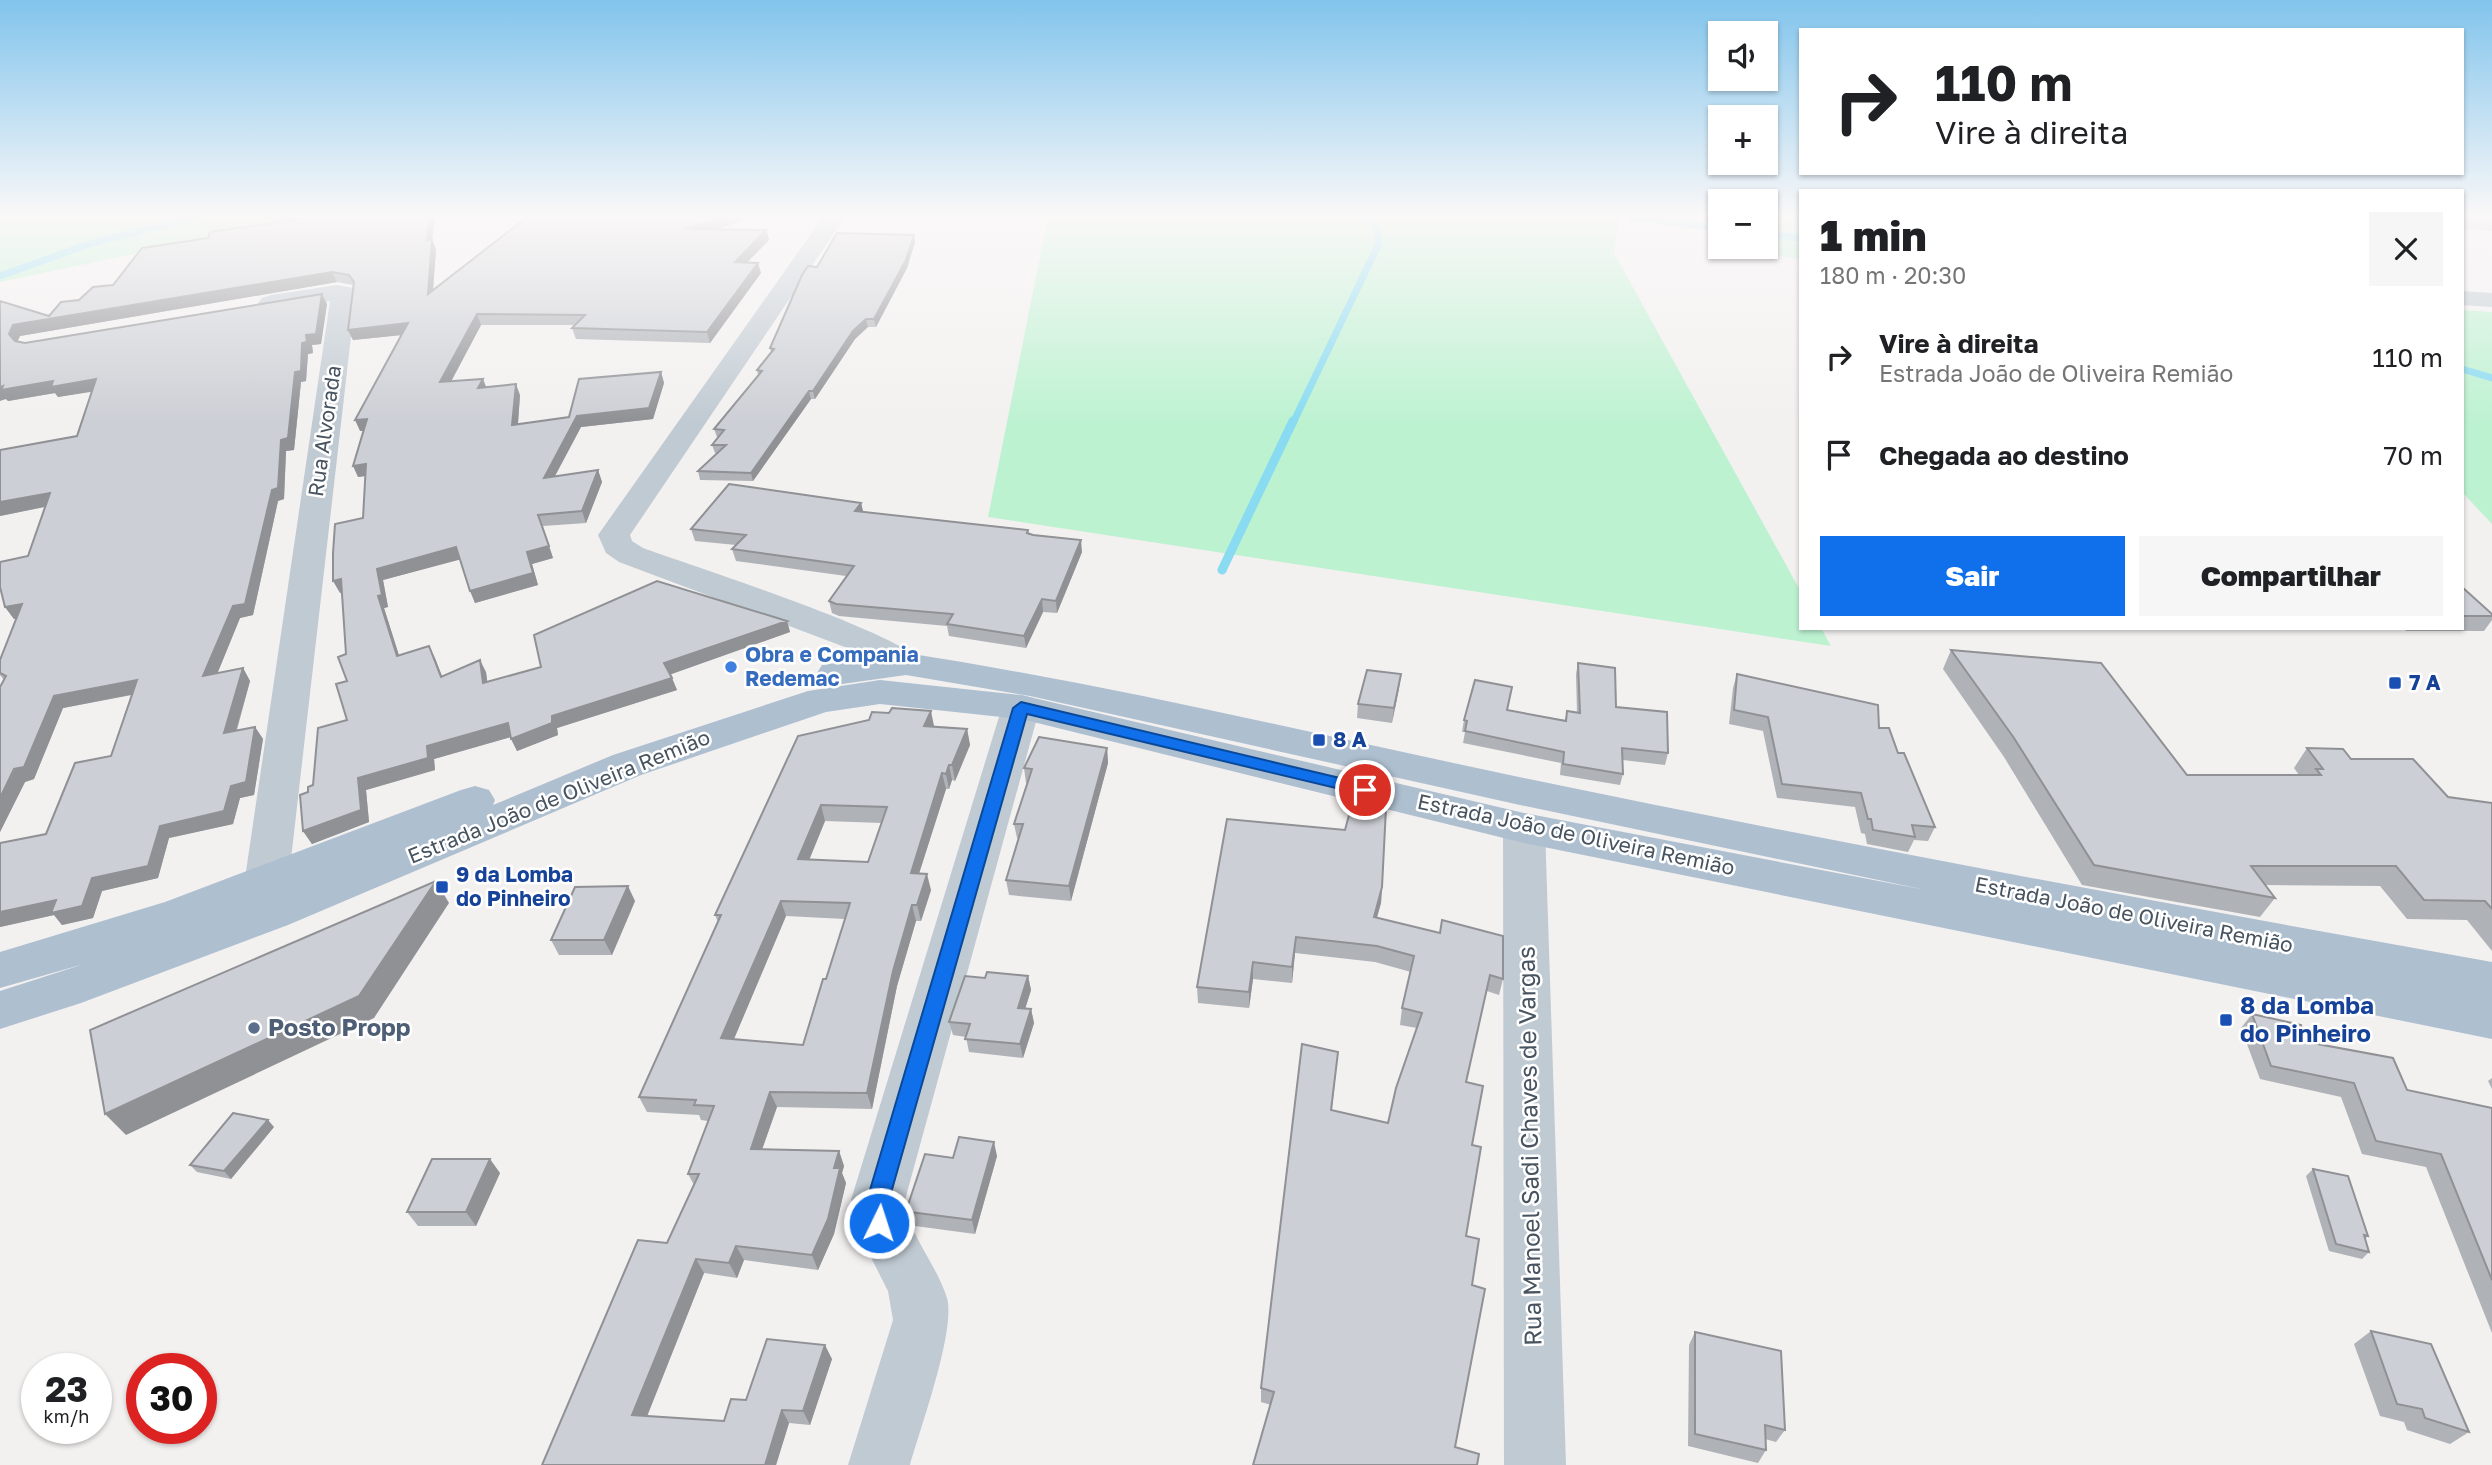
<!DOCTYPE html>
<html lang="pt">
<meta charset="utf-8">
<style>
:root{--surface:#fff;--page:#f6f6f6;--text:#202124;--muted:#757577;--accent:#1070ec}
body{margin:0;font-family:"Golos Text",sans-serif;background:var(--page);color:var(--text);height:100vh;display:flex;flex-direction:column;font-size:26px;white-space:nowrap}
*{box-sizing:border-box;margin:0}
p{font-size:23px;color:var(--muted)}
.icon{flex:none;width:38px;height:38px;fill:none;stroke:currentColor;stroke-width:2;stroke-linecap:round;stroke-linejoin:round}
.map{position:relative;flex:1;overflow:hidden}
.panel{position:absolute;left:1799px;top:189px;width:665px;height:441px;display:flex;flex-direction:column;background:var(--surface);border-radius:0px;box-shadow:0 2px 5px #0004}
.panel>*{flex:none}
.banner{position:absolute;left:1799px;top:28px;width:665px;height:147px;border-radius:0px;box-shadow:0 2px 5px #0004;background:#fff;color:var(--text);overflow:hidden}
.controls{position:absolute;left:1708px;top:21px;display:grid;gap:14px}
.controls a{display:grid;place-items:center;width:70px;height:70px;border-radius:0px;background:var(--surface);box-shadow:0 2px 5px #0004;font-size:35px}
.speed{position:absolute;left:21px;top:1353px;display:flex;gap:14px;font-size:35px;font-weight:700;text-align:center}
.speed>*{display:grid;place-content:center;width:91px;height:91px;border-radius:50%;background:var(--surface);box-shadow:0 2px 5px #0004;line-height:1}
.speed small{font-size:18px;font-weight:400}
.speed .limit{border:10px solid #d22;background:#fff;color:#111}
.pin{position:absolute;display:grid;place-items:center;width:60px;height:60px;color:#fff;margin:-30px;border:4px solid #fff;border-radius:50%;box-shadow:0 2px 7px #0007}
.me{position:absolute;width:77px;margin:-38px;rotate:4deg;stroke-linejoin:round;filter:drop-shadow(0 0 5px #0008)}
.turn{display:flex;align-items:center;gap:24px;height:147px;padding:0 21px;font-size:32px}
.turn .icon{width:91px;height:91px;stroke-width:2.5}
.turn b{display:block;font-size:49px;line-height:60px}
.round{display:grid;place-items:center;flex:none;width:74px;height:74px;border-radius:0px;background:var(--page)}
.overview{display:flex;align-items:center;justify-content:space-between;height:119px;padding:0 21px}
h1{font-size:42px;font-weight:800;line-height:52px}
.button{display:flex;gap:14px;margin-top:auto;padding:14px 21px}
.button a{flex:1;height:80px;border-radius:0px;background:var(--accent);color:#fff;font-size:28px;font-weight:800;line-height:80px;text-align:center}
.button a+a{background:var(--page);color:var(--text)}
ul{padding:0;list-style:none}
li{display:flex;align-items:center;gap:21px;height:98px;padding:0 21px}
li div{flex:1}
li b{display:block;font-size:26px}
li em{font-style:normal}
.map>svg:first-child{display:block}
</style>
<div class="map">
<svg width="2492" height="1465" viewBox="0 0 2492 1465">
<rect width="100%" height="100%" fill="#f3f0f0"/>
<g fill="#bdf2d1">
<polygon points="0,217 309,217 0,282"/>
<polygon points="1048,217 1619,217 1614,253 1801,592 1801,628 1821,628 1831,646 988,517"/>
<polygon points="1766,217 1801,217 1801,260 1735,247 1766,247"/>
<polygon points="2462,310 2492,312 2492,524 2462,492"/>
</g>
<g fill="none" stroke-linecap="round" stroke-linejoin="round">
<g stroke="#88dbf1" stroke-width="7">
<polyline points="1632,217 1720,228"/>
<polyline points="1766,234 1801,238"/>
<polyline points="0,276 92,243 197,217"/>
<polyline points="2462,369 2492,378"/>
<polyline points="1293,423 1379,243 1374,217"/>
</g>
<polyline stroke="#88dbf1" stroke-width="9" points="1222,570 1293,421"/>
<g fill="#c0cad2" fill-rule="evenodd">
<path d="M823,217H845L630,535L632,541L643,548C689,565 905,634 924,664L919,672L906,675L893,672L850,649L619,562L606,553L598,535Z"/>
<polygon points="2462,217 2492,217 2492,231 2462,229"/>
<polygon points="337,285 353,288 356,293 288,885 281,897 266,901 251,897 244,885 330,301 271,311 262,308 258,303 262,298 271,295"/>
<polygon points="2462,291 2492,293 2492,307 2462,305"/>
<path d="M1021,695L1034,698L1040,707L905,1200C909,1236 936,1263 947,1298C956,1330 920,1429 910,1465H848L893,1320L888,1291L858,1232L851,1200L1002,707L1008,698Z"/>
<polygon points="1524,813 1539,817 1545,828 1566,1465 1504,1465 1503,828 1509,817"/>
</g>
<path fill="#aebfd0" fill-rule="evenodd" d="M906,653C1112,685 1315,734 1519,777C1842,844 2167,904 2492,962V1039L1524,843L1021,719L880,704L826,712L641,775L288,925L81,1003L0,1029V991L84,964L0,988V952L165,902L461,790L475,786L489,790L495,800L493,805L613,755L808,691L880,680L1021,695L1524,813L1926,890L1520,805L1030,696L906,675L835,685L822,681L817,673L822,665Z"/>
</g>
<g fill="#afb2b7" fill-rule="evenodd">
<polygon points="527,217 755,217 716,229 766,230 769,240 747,263 761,273 710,343 576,339 572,328 575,325 481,325 451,381 486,387 520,395 518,424 569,417 661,372 664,383 653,419 581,427 555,476 598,470 602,482 586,523 543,526 553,558 532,564 538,585 475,603 460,559 383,580 388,607 384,608 399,656 429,646 442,676 486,672 487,682 787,621 790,632 670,674 677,690 557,728 558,735 517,751 511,737 434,759 435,770 366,790 369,822 312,844 303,831 308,792 313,785 347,720 347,681 342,592 340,593 363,518 365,476 358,477 364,431 360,431 401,335 353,340 348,330 353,285 337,282 20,336 17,342 25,343 327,304 321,344 312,345 313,353 308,354 306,381 301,382 294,450 286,451 284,499 278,501 253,615 240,618 217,674 243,668 250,681 237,730 255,727 263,739 254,795 240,798 233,824 169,838 158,878 102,891 93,918 62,925 54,915 0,927 46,834 111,756 132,695 63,708 34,779 25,782 0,832 0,687 4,680 0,675 0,660 16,619 14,619 5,607 28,556 45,507 0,516 0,450 77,436 92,391 58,397 55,393 8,401 6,399 0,301 49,316 79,300 113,285 432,240 436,249 433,290"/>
<polygon points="914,235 915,242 907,268 876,327 868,327 855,339 815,399 811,399 753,481 700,480 698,471 717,453 715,453 712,445 718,437 717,437 714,429 758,375 757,370 771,352 770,348 817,267"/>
<polygon points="861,503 863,512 1028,530 1029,533 1082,552 1057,613 1043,612 1026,648 949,636 947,626 839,616 832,613 829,601 846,576 736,561 732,549 736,545 695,541 691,529"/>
<polygon points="2462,587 2492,614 2492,620 2484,631 2406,631 2404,628 2462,628"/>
<polygon points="1951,650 2187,775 2299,775 2294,768 2307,748 2351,759 2448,797 2492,803 2492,951 2467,920 2407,919 2380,886 2265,885 2275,898 2260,917 2082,885 2004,757 1943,669"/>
<polygon points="1578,663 1616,707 1668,753 1665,765 1623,760 1623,774 1620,785 1560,775 1561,763 1463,743 1465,732 1462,732 1464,720 1507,710 1565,720 1567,711 1577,713 1576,674"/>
<polygon points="1737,674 1879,728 1898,753 1935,827 1928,841 1914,840 1908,852 1867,844 1865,834 1861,833 1855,807 1777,798 1763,731 1729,724 1733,688"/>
<polygon points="1399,688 1392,723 1357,718 1358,704"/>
<path d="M934,726L967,729L970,745L955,781L952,780L949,789H946L919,874L931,890L921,921H916L897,986L872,1109L777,1107L762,1149L839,1151L844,1166L842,1173L846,1183L834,1234L818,1270L744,1260L737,1278L704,1273L647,1416L724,1421L746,1400L832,1359L810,1425L789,1423L776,1465H542L667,1243L694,1185L688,1174L708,1121L701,1120L699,1115L647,1112L639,1097L718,922L715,915L798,736ZM825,821L882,823L868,862L809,860ZM786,916L845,919L826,979L803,1045L734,1039Z"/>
<polygon points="1107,748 1108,763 1071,901 1009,895 1006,880 1019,839 1017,838 1014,824 1027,783 1026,783 1024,768"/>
<polygon points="1382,887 1381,903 1377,918 1440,933 1442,920 1503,979 1499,995 1487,991 1271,1405 1261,1402 1261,1388 1338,1052 1332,1110 1388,1123 1417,1028 1400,1025 1402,1008 1411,972 1375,962 1295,953 1292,983 1253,979 1249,1008 1198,1003 1197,987"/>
<polygon points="635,901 612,955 559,955 551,940"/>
<polygon points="1028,976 1031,990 1025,1009 1031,1009 1034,1023 1023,1058 969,1052 966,1037 953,1035 949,1022 985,978"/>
<polygon points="2252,1014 2307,1042 2407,1090 2492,1108 2492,1333 2426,1167 2362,1154 2341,1097 2260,1079 2241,1028"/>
<polygon points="2492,1078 2492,1089 2488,1081"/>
<polygon points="274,1127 231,1179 197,1172 190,1165"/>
<polygon points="997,1156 975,1234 915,1226 908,1205 953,1158"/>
<polygon points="2313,1169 2368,1236 2365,1239 2369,1252 2362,1259 2329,1251 2306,1176"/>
<polygon points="500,1173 476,1226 418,1226 407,1212"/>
<polygon points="2371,1331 2469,1432 2450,1444 2407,1430 2404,1422 2380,1416 2354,1344"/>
<polygon points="1695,1332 1785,1430 1776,1442 1765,1439 1766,1450 1758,1463 1688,1446 1689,1345"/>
</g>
<g fill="#8f9195">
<polygon points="430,217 435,217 432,240 436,249 432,304 428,294 427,240"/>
<polygon points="723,217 755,217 688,238 685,229"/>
<polygon points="766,230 769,240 737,272 735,262"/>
<polygon points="914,235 915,242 907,268 876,327 874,319"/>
<polygon points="758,263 761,273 710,343 707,332"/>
<polygon points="332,272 337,282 20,336 16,344 9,334 13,325"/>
<polygon points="322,294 327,304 321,344 312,345 313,353 308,354 306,381 301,382 294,450 286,451 284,499 278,501 253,615 240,618 211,689 203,676 281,440 302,343"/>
<polygon points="477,314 481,325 445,393 440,382"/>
<polygon points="866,319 868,327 855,339 815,399 813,391 853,331"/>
<polygon points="408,323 412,334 353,340 348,330"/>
<polygon points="661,372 664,383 653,419 581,427 548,489 544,478 577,416"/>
<polygon points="96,379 103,390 58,397 55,393 8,401 6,399 0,401 0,387 3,386 53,381"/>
<polygon points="483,379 487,389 478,388"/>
<polygon points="516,384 520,395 517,436 512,425"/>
<polygon points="809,391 811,399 753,481 751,473"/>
<polygon points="367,419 373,430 360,431 355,420"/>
<polygon points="366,464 372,475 358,477 353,466"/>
<polygon points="598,470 602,482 586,523 582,511"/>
<polygon points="50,493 58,504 0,516 0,502"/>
<polygon points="861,503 864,515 855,511"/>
<polygon points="538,515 553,558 532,564 538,585 475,603 470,591 527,552"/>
<polygon points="1081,540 1082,552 1057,613 1056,601"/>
<polygon points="456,547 462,559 383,580 388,607 384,608 403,668 397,656 378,596 377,569"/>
<polygon points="341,579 348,590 340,593 333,581"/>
<polygon points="1042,599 1043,612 1026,648 1024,636"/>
<polygon points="22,604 30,616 14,619 5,607"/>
<polygon points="787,621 790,632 669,675 664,663"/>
<polygon points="429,646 435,658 447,689 441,677"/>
<polygon points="480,660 486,672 489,695 483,683"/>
<polygon points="243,668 250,681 232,745 224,733"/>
<polygon points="1401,674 1399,688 1392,723 1394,708"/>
<polygon points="672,678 677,690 557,728 558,735 517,751 511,739 552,716"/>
<polygon points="137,680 145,692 63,708 34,779 25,782 0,832 0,798 54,696"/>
<polygon points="931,711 934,726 924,726"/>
<polygon points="508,723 514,736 434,759 435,770 366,790 369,822 312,844 303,831 358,778 427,746"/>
<polygon points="255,727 263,739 254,795 240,798 233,824 169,838 158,878 102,891 93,918 62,925 54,915 0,927 0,912 92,878 160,826 231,786"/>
<polygon points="967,729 970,745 955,781 952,765"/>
<polygon points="1107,748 1108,763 1071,901 1069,886"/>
<polygon points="949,765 952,780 949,789 946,774"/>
<polygon points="942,773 946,789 914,889 911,873"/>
<polygon points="821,805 825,821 803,875 798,859"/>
<polygon points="927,874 931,890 921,921 917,905"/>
<polygon points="436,881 449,903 374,1018 126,1135 105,1114"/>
<polygon points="628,886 635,901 612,955 604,940"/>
<polygon points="1382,887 1381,903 1372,933 1374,917"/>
<polygon points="781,901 786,916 728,1053 721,1038"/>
<polygon points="912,905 916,921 897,986 872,1109 867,1093 893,971"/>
<polygon points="1296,937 1295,953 1292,983 1292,967"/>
<polygon points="1253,962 1253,979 1249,1008 1249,992"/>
<polygon points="1028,976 1031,990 1021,1022 1018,1008"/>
<polygon points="1031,1009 1034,1023 1023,1058 1020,1044"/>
<polygon points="770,1092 777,1107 757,1164 751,1149"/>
<polygon points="268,1120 274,1127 231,1179 224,1171"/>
<polygon points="994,1142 997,1156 975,1234 972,1220"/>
<polygon points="839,1151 844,1166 842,1173 846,1183 834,1234 818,1270 812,1255"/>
<polygon points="490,1159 500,1173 476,1226 466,1212"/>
<polygon points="736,1246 744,1260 737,1278 729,1263"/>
<polygon points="696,1259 704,1273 642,1429 632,1415"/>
<polygon points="825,1345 832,1359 810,1425 803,1411"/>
<polygon points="782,1410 789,1423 776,1465 765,1465"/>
</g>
<g fill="#cccfd5" stroke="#8f9195" stroke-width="2" fill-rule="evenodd">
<polygon points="315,217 430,217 427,240 432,239 428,294 527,217 723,217 685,229 766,230 735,262 758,263 707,332 572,328 585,315 477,314 440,382 483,379 478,388 516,384 512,425 569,417 579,379 661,372 649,408 577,416 544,478 598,470 582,511 538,515 549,546 527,552 533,573 470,591 456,547 377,569 382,595 378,596 397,656 429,646 441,677 480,660 483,683 541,667 534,635 657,581 787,621 664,663 672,678 552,716 552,723 511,739 508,723 427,746 428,758 358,778 361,810 303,831 300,795 308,792 308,787 313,785 318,728 347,720 336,684 347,681 338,657 346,654 341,579 333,581 333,553 335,524 363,518 366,464 353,466 367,419 355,420 408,323 348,330 354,282 349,275 332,272 13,325 9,334 15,341 25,343 322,294 316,334 306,335 307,342 302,343 301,371 295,372 288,438 281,440 278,488 272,490 245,604 233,606 203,676 243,668 224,733 255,727 246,782 231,786 224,811 160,826 148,866 92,878 82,906 51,913 56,900 0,912 0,843 46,834 75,763 111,756 137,680 54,696 24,767 14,769 0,798 0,687 6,676 0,673 0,660 22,604 5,607 0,587 0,562 28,556 50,493 0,502 0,450 77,436 96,379 51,387 53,381 1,390 3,386 0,387 0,301 49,316 61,302 79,300 93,287 113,285 142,248 208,238 210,232"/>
<polygon points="837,233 914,235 906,260 874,319 866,319 853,331 813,391 809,391 751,473 698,471 726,445 712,445 724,430 714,429 762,371 757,370 774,349 770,348 802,275 808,266 817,267"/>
<polygon points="729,484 861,503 855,511 1028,530 1027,533 1033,535 1081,540 1056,601 1042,599 1024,636 947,624 953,614 836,604 829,601 854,566 732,549 746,535 691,529"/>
<polygon points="2462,587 2492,614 2492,616 2462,616"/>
<polygon points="1951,650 2101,663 2187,775 2321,775 2316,769 2323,769 2307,748 2343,749 2351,759 2413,759 2448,797 2492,803 2492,909 2485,901 2424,900 2396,866 2251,866 2275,898 2094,865 2014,738"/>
<polygon points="1578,663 1615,668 1616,707 1667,712 1668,753 1622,748 1623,774 1563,764 1564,752 1465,731 1467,721 1464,720 1475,680 1512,687 1507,710 1566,721 1567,711 1580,713"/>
<polygon points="1367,670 1401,674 1394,708 1358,704"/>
<polygon points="1737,674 1878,705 1879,728 1889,728 1898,753 1904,753 1935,827 1912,825 1915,837 1873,830 1871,819 1868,819 1861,793 1782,784 1768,717 1734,710"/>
<path d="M892,708L931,711L924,726L967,729L952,765H949L946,774L942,773L911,873L927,874L917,905H912L893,971L867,1093L770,1092L751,1149L839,1151L834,1168H840L828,1219L812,1255L736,1246L729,1263L696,1259L632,1415L724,1421L731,1399L746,1400L767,1339L825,1345L803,1411L782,1410L765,1465H542L638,1240L667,1243L699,1174H688L714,1106L694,1105L696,1100L639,1097L721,915H715L798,736L869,720L872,712L889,713ZM821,805L887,807L868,862L798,859ZM781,901L850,903L826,979H823L803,1045L721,1038Z"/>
<polygon points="1039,737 1107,748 1069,886 1006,880 1023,824 1014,824 1032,769 1024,768"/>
<polygon points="1352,804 1386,808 1382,887 1374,917 1440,933 1442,920 1503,936 1503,979 1490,975 1466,1082 1483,1086 1472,1145 1481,1147 1466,1236 1479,1239 1472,1285 1485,1289 1455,1447 1479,1454 1477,1465 1253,1465 1274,1392 1261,1388 1302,1044 1338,1052 1331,1110 1388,1123 1396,1088 1422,1013 1402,1008 1414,956 1377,946 1296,937 1292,967 1253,962 1249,992 1197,987 1227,819 1345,830"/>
<polygon points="436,881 359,996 105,1114 90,1030"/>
<polygon points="628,886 604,940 551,940 575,887"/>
<polygon points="987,972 1028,976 1018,1008 1031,1009 1020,1044 965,1039 970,1024 949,1022 965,976 985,978"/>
<polygon points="2252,1014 2301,1025 2307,1042 2393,1058 2407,1090 2492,1108 2492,1280 2441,1154 2376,1141 2354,1083 2271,1066"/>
<polygon points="233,1113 268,1120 224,1171 190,1165"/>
<polygon points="959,1137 994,1142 972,1220 910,1212 908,1205 925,1154 953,1158"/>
<polygon points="432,1159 490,1159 466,1212 407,1212"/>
<polygon points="2313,1169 2348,1176 2368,1236 2364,1235 2369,1252 2336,1244"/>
<polygon points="2371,1331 2431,1344 2469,1432 2425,1418 2422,1409 2397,1404"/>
<polygon points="1695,1332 1781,1351 1785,1430 1765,1425 1766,1450 1695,1434"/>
</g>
<linearGradient id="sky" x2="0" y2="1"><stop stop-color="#81c4ec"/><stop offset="0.51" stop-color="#faf8f8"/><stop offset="1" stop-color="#faf8f8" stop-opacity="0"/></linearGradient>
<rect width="2492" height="422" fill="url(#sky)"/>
<polygon fill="#1070ec" stroke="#0a4999" stroke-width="2" points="1021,702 1365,784 1373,790 1365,795 1027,714 889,1200 890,1223 887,1230 879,1233 871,1230 867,1200 1013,708"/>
<circle fill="#3f7fe0" stroke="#fff" stroke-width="2.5" cx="731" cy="667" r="7"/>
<g fill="#1a4fb4" stroke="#fff" stroke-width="2.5">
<rect x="2388" y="676" width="14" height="14" rx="3.5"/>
<rect x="1312" y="733" width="14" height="14" rx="3.5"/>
<rect x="435" y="880" width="14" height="14" rx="3.5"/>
<rect x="2219" y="1013" width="14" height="14" rx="3.5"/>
</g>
<circle fill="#5c6f8a" stroke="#fff" stroke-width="2.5" cx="254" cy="1028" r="7"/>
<g text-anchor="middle" stroke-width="5" stroke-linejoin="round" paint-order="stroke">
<g font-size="21" fill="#47535f" stroke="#fff">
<text transform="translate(325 431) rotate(-82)" y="7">Rua Alvorada</text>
<text transform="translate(559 797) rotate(-22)" y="7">Estrada João de Oliveira Remião</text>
<text transform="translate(1576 835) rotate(12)" y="7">Estrada João de Oliveira Remião</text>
<text transform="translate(2134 915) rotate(11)" y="7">Estrada João de Oliveira Remião</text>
</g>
<g font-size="21" font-weight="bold" fill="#366cbe" stroke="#fff" text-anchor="start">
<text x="745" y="662">Obra e Compania<tspan x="745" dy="24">Redemac</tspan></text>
</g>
<g font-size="21" font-weight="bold" fill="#164399" stroke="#fff" text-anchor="start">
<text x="2409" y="690">7 A</text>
<text x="1333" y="747">8 A</text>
<text x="456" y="882">9 da Lomba<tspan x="456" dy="24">do Pinheiro</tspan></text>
</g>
<g font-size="24" font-weight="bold" fill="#164399" stroke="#fff" text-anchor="start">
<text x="2240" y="1014">8 da Lomba<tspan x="2240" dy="28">do Pinheiro</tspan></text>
</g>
<g font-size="24" font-weight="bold" fill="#4e5e75" stroke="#fff" text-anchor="start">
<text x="268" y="1036">Posto Propp</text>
</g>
<g font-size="24" fill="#47535f" stroke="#fff">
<text transform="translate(1530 1146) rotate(-91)" y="8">Rua Manoel Sadi Chaves de Vargas</text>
</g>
</g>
</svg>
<div class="controls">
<a><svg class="icon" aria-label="sound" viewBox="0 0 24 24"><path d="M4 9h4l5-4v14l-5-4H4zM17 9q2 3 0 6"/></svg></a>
<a>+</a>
<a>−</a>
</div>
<div class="speed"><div>23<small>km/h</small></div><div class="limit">30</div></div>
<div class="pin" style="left:1365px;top:790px;background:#d93025"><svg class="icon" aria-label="arrive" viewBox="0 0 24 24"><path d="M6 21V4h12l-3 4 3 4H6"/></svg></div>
<svg class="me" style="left:879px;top:1223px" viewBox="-20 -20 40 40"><circle r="17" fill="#1070ec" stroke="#fff" stroke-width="3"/><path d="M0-11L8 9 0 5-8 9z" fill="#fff"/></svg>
<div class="banner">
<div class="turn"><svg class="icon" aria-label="right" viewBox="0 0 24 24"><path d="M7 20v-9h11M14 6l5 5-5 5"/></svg><div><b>110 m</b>Vire à direita</div></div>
</div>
<section class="panel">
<div class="overview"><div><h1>1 min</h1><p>180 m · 20:30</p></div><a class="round"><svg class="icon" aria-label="close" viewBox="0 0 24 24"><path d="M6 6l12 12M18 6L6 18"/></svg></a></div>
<ul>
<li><svg class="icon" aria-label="right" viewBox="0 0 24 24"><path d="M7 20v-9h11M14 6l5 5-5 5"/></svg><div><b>Vire à direita</b><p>Estrada João de Oliveira Remião</p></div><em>110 m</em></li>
<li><svg class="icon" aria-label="arrive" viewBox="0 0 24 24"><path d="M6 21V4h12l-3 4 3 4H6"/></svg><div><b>Chegada ao destino</b></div><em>70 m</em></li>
</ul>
<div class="button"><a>Sair</a><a>Compartilhar</a></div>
</section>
</div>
